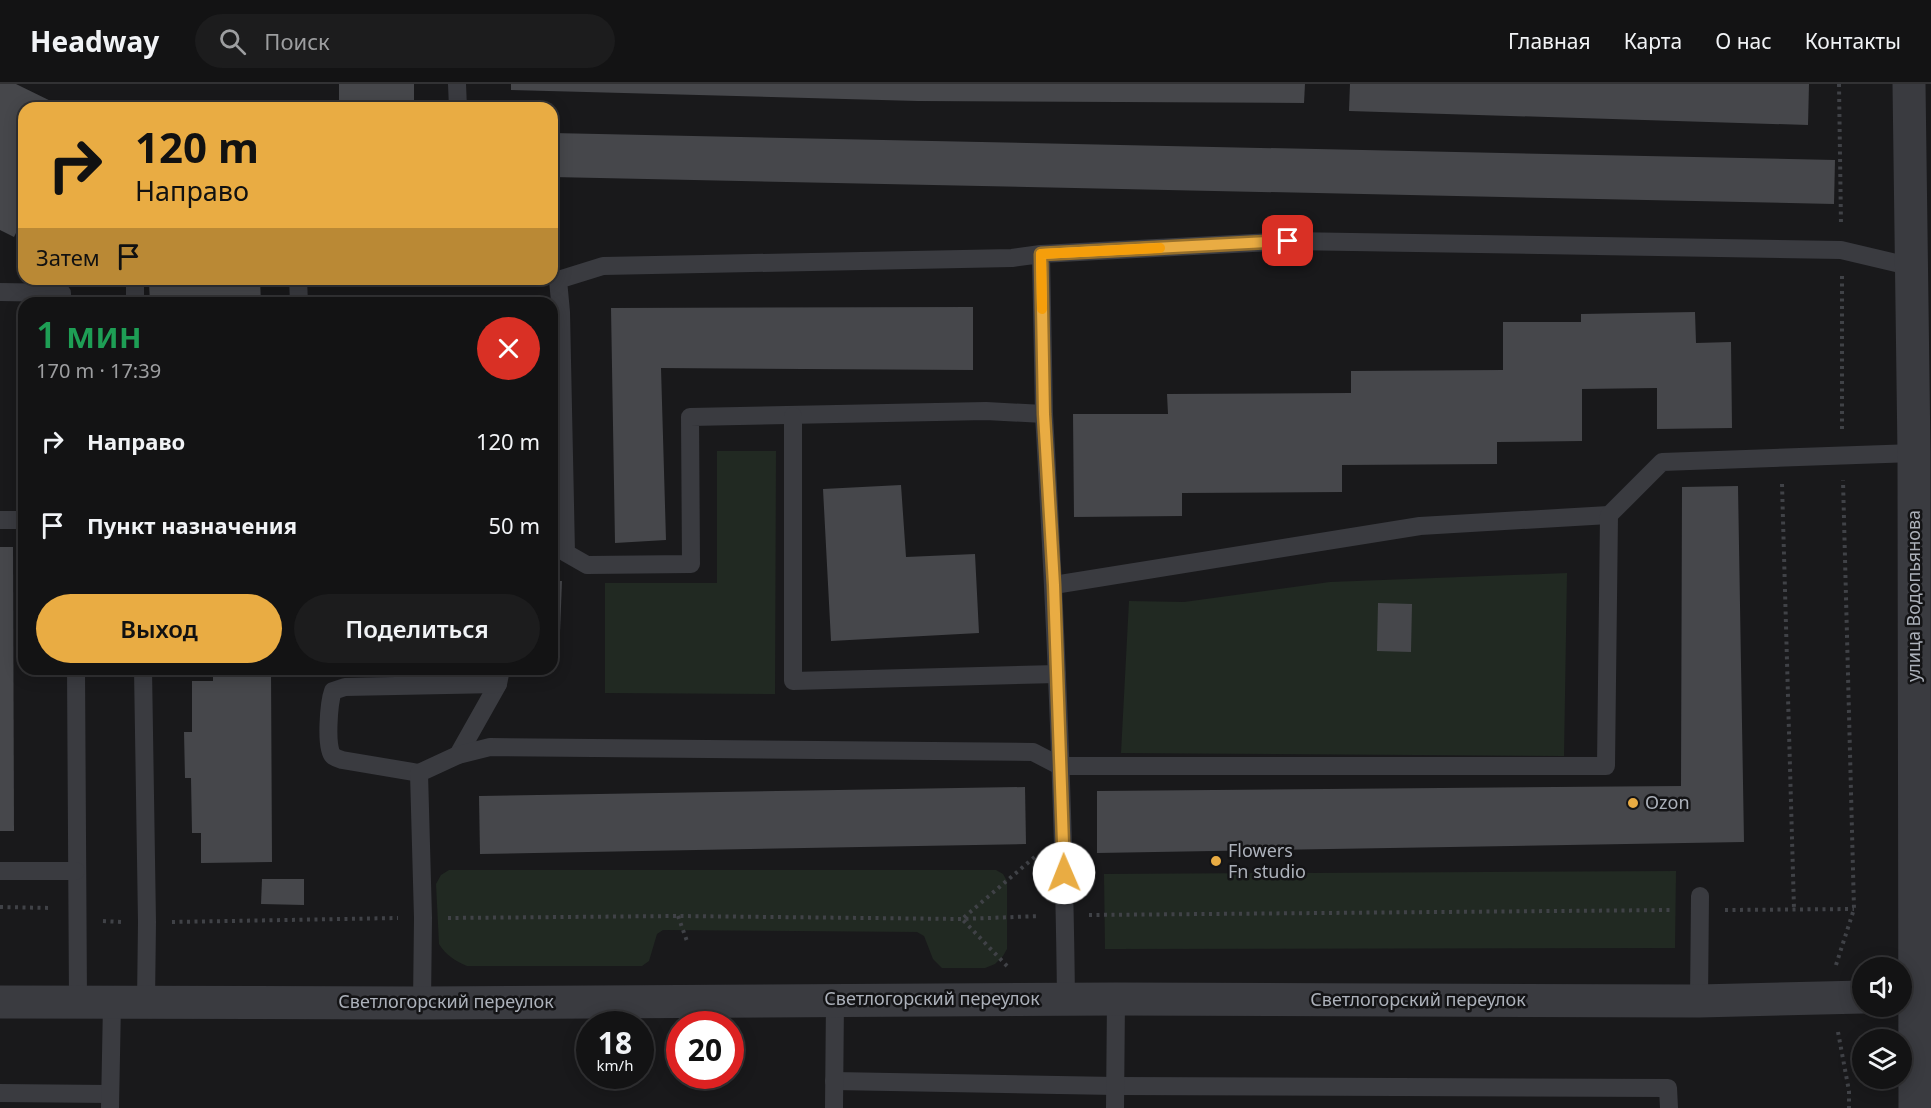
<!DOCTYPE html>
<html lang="ru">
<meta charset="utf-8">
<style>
:root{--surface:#131314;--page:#1c1c1d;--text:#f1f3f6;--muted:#9d9ea0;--line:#323234;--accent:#e9ac43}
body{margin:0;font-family:"Noto Sans",sans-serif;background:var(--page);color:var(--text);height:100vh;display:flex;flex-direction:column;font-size:22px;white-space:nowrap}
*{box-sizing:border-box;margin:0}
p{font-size:20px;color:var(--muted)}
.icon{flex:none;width:33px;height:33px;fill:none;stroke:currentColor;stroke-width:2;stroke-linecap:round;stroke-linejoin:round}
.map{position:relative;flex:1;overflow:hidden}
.drawer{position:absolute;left:18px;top:213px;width:540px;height:378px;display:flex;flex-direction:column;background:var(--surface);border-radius:18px;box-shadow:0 3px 15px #0003,0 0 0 2px var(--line)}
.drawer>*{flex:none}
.guide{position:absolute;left:18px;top:18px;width:540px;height:183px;border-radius:18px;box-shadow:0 3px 15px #0003,0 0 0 2px var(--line);background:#e9ac43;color:#111;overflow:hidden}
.controls{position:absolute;left:1852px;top:873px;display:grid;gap:12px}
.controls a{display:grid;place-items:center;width:60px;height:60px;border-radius:50%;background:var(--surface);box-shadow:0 3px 15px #0003,0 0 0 2px var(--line);font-size:30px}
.speed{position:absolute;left:576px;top:927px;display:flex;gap:12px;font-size:30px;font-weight:700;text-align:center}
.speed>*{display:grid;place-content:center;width:78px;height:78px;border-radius:50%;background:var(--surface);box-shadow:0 3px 15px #0003,0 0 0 2px var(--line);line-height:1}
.speed small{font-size:15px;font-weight:400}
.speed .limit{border:9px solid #d22;background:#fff;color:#111}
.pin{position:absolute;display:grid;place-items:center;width:51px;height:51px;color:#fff;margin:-26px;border-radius:12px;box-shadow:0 3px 9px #0006}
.me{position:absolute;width:66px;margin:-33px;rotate:359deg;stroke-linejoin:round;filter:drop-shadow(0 0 4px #0008)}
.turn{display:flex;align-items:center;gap:21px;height:126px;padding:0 18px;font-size:27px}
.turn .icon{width:78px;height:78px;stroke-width:2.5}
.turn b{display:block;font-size:42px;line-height:51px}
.then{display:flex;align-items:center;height:57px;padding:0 18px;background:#0003;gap:12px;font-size:22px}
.round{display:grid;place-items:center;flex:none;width:63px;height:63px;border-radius:32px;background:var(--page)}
.head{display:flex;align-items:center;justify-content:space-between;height:102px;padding:0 18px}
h1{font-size:36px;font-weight:600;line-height:45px;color:#1e9e55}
.action{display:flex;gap:12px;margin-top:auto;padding:12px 18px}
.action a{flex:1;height:69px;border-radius:36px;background:var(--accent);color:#111;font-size:24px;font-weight:600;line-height:69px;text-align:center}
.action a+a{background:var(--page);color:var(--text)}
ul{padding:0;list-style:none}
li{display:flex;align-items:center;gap:18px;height:84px;padding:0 18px}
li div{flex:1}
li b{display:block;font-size:22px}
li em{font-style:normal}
header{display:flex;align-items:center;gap:36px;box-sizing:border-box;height:84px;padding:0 30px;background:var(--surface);border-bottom:2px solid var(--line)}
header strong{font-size:28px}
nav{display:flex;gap:33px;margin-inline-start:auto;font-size:21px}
.search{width:420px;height:54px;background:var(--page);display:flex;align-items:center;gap:15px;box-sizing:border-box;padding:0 21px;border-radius:33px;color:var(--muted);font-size:22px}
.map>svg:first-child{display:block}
</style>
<header>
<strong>Headway</strong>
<div class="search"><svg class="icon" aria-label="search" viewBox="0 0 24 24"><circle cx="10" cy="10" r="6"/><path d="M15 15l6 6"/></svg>Поиск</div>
<nav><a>Главная</a><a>Карта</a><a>О нас</a><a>Контакты</a></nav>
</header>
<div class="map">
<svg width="1931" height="1024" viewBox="0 0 1931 1024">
<rect width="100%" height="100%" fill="#19191b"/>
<g fill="#212922">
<polygon points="717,367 776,367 775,610 605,609 605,499 717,499"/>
<polygon points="1567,489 1564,672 1121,669 1129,517 1184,518 1330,498"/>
<path d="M449,786H996L1003,790L1007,797V865L1003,872L995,880L985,884H942L933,875L924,852L917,848L663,846L657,850L649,877L642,882H467C455,877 446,871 439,860L436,800L441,791Z"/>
<polygon points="1676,787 1675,864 1105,865 1104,790"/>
</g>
<g fill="#46474b">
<polygon points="0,0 16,0 65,24 24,24 24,133 14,153 0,146"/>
<rect x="339" y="0" width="75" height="24"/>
<polygon points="511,0 1305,0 1304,19 918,17 511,6"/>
<polygon points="1350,0 1809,0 1808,41 1349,27"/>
<polygon points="552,49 1835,76 1834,120 552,93"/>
<polygon points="242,195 260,195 261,219 150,219 149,199 242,199"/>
<rect x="342" y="195" width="75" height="6"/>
<polygon points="973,223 973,286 661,284 666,456 615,459 611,224"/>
<polygon points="1695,228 1696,259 1731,258 1732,344 1657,345 1657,304 1582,305 1582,357 1497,358 1497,380 1342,381 1342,408 1182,409 1182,432 1074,433 1073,330 1168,330 1167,310 1351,309 1351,287 1503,286 1503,238 1581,238 1581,230"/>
<polygon points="901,401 906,473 975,470 979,549 831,557 823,405"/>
<polygon points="1738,402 1744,758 1097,769 1097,707 1681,702 1682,403"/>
<polygon points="0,463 13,463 14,747 0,747"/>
<polygon points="552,497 562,497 560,548 552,547"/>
<polygon points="1378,519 1412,520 1411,568 1377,567"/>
<polygon points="213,585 271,585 272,778 201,779 201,749 192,749 191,694 185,694 184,648 192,648 192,597 213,597"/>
<polygon points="1025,703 1026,760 480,770 479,712"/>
<polygon points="262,795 304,795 304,821 261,820"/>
</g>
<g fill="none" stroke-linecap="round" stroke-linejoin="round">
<g stroke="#404247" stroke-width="4" stroke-dasharray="3 4.5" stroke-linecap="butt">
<polyline points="1839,0 1841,140"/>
<polyline points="1842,192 1842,347"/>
<polyline points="1782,400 1794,825"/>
<polyline points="0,823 52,824"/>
<polyline points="1725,826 1854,825"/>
<polyline points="1089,831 1673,826"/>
<polyline points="678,832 688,860"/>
<polyline points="448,834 678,832 962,835 1040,832"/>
<polyline points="103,837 122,838"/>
<polyline points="172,838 398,834"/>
<polyline points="1836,881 1854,825 1843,396"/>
<polyline points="1007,882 962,835 1037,771"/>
<polyline points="1838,948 1849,1007 1849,1024"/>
</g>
<g stroke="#3a3b40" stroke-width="18">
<polyline points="457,0 458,24"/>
<polyline points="1041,170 1044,330 986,327 690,333 691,480 587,481 566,469 561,228 558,196 603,182 1012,174 1041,170 1289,157 1841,166 1913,183"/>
<polyline points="135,195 135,219"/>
<polyline points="298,195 299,219"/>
<polyline points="0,208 62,209 62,219"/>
<path d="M1044,330C1055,525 1064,720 1066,915"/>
<polyline points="793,332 793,597 1057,590"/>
<polyline points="0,436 24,436"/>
<polyline points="1054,501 1420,442 1609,431"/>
<polyline points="76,585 78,917"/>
<polyline points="143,585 147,838 146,918"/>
<polyline points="458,671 498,600 501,585"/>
<path d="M419,689L342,676C339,675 336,674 333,672C325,664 329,618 333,607L345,603L498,600"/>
<polyline points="0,787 76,787"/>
<polyline points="1699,917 1700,812"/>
<polyline points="422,919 423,834 419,689 458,671 490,663 1033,668 1060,682 1606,682 1609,431 1662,378 1914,369"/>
<polyline points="834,997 1115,1002 1668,1004 1669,1024"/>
<polyline points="0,1009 110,1010"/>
<polyline points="110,1024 112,919"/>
<polyline points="834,1024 835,916"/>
<polyline points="1115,1024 1116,915"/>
</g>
<g stroke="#3a3b40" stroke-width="33">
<polyline points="1909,0 1914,369 1915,1024"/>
<polyline points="0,918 422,919 1116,915 1699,917 1863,913"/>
</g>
</g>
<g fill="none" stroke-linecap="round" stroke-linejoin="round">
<defs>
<polyline id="route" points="1064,789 1054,501 1044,330 1041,170 1288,157"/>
</defs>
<use href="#route" stroke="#97702c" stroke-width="15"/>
<use href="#route" stroke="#e9ac43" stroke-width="10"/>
<polyline stroke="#f59e0b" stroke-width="10" points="1042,225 1041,170 1160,164"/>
</g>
<g fill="#e9ac43" stroke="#141416" stroke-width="2">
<circle cx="1633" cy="719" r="6"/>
<circle cx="1216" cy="777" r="6"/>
</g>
<g text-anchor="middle" stroke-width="5" stroke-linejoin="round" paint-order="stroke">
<g font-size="18" fill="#acb1ba" stroke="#141416">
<text transform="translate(1914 512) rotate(-90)" y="6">улица Водопьянова</text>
<text x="932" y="921">Светлогорский переулок</text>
<text x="1418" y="922">Светлогорский переулок</text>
<text x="446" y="924">Светлогорский переулок</text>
</g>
<g font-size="18" fill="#acb1ba" stroke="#141416" text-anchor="start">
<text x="1645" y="725">Ozon</text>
<text x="1228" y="773">Flowers<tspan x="1228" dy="21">Fn studio</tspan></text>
</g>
</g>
</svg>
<div class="controls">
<a><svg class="icon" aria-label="sound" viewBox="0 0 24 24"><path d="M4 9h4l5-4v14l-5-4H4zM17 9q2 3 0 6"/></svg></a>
<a><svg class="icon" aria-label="layers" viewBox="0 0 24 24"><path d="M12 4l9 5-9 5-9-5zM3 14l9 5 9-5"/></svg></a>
</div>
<div class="speed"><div>18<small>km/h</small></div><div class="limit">20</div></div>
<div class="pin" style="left:1288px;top:157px;background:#d93025"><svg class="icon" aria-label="arrive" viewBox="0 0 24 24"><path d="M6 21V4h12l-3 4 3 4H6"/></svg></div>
<svg class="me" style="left:1064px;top:789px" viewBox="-20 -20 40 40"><circle r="19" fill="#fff"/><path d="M0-13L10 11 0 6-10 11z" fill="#e9ac43"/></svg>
<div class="guide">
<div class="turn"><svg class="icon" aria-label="right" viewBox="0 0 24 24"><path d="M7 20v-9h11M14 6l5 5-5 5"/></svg><div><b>120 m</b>Направо</div></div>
<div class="then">Затем<svg class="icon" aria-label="arrive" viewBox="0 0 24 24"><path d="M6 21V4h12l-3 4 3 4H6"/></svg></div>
</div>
<section class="drawer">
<div class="head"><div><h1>1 мин</h1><p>170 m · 17:39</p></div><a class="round" style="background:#d93025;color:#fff"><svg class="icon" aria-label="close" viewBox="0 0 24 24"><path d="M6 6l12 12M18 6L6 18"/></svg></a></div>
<ul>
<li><svg class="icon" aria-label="right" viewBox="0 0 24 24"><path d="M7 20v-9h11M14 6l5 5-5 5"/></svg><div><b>Направо</b></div><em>120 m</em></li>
<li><svg class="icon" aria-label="arrive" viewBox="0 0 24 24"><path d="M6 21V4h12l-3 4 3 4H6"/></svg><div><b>Пункт назначения</b></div><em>50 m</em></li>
</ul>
<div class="action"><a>Выход</a><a>Поделиться</a></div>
</section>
</div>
